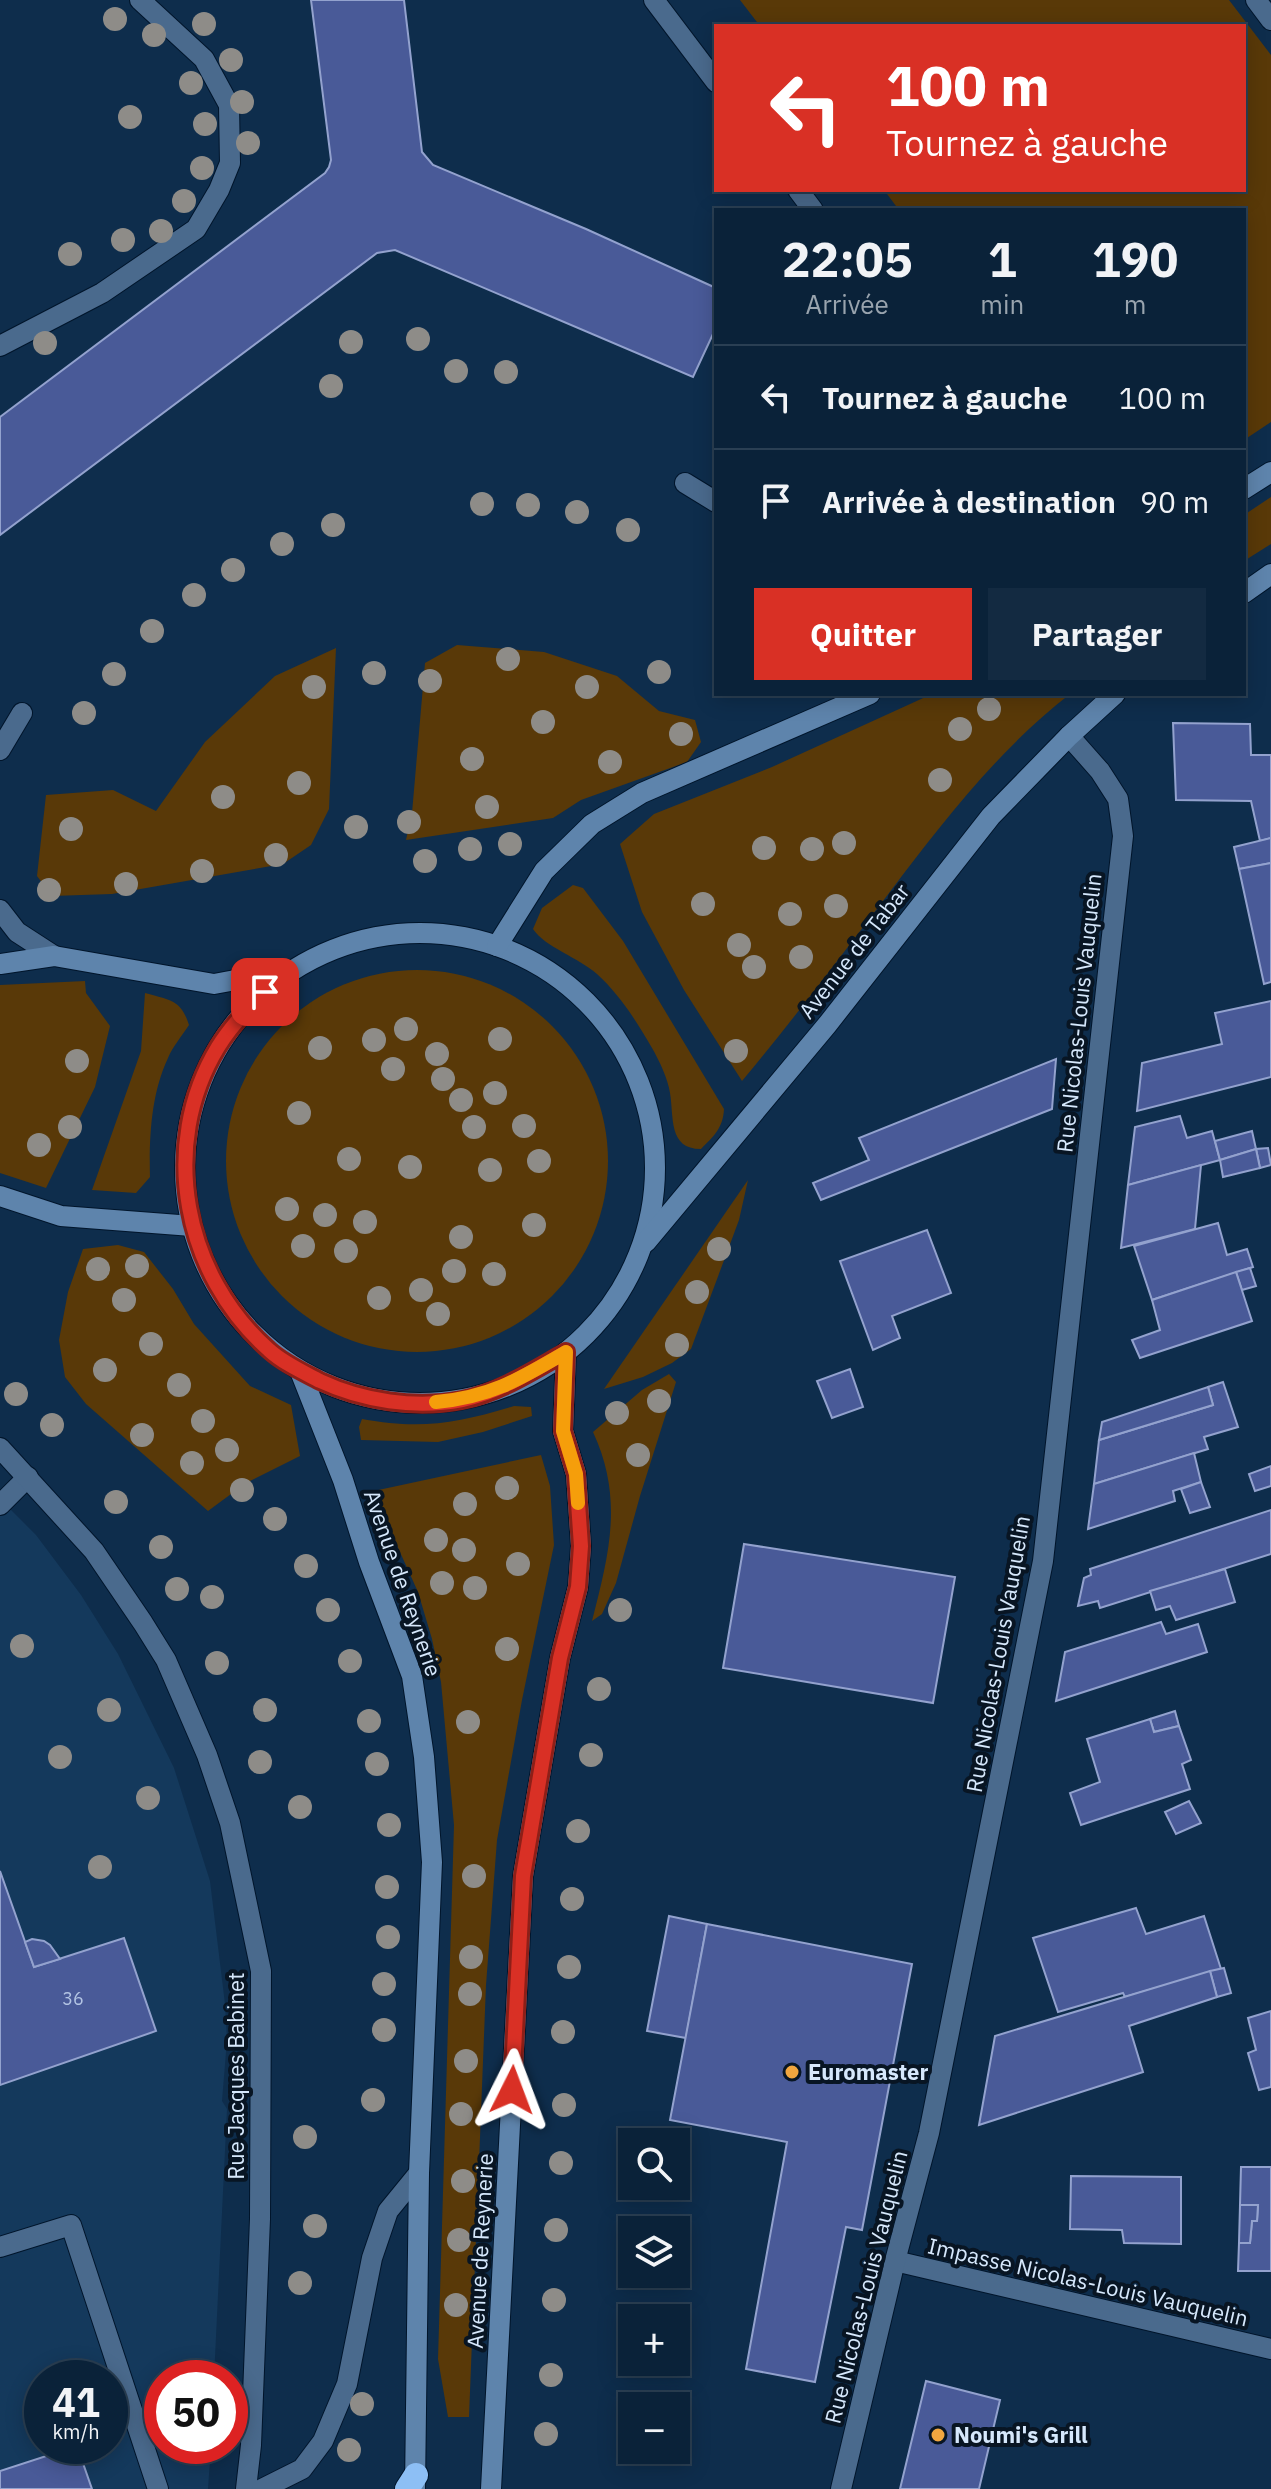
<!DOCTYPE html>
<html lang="fr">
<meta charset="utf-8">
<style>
:root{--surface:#0a2239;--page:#132a41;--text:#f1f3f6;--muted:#99a4ae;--line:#2a3f53;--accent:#d93025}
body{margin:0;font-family:"IBM Plex Sans",sans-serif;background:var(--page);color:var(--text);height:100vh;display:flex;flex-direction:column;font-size:30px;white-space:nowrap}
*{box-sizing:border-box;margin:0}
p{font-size:26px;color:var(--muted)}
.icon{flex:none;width:44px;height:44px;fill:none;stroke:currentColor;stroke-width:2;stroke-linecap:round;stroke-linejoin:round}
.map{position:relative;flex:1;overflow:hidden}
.sheet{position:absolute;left:714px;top:208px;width:532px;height:488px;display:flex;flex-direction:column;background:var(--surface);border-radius:0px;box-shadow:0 4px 20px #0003,0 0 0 2px var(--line)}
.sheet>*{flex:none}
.banner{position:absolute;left:714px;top:24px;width:532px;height:168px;border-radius:0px;box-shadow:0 4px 20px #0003,0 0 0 2px var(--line);background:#d93025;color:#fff;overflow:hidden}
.fabs{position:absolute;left:618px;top:2128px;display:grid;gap:16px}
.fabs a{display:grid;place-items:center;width:72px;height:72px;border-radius:0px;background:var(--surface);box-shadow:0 4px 20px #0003,0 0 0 2px var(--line);font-size:40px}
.speed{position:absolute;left:24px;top:2360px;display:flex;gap:16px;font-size:40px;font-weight:700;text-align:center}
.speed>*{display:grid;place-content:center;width:104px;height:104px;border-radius:50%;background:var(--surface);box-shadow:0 4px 20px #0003,0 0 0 2px var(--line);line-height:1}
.speed small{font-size:20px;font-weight:400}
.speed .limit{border:12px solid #d22;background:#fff;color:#111}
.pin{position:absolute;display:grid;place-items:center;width:68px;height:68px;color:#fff;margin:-34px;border-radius:16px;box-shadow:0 4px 12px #0006}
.me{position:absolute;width:88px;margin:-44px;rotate:3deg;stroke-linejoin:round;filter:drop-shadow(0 0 6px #0008)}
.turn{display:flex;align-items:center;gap:28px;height:168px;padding:0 40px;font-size:36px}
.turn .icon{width:104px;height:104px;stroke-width:2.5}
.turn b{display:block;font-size:56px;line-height:68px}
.eta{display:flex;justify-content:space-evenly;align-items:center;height:136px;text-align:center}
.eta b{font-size:48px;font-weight:700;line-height:56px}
.action{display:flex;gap:16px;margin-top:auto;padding:16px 40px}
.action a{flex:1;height:92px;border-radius:0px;background:var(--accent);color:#fff;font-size:32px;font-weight:700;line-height:92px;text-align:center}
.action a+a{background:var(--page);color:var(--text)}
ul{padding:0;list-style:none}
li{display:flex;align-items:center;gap:24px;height:104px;padding:0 40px;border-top:2px solid var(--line)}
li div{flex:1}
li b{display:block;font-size:30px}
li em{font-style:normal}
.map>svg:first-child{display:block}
</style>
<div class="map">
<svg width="1271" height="2489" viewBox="0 0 1271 2489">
<rect width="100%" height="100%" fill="#0e2d4c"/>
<path fill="#14395c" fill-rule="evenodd" d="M0,1499L36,1535L81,1595L118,1654L174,1768L210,1881L225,2004L227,2040L222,2101L227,2109L214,2378H162V2446H211L208,2489H0ZM42,2378H110V2446H42Z"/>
<g fill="#593908">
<polygon points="740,0 1229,0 1271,55 1271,422 1244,440 1244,210 899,210 884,190 1244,190 1244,26 760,26"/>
<polygon points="1271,497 1271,544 1244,561 1244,515"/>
<polygon points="457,645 544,652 617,676 659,711 695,720 701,742 687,762 581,800 553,818 406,840 412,813 425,663"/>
<polygon points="336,648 329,809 311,845 283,864 112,894 52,896 37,876 46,795 113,790 156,811 205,742 275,676"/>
<path d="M932,694H1070C999,749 943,822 889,893C841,956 793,1020 742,1081L684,990L642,912L620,844L654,814L772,767Z"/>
<path d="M573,885L583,888L623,941L724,1109C723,1128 714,1136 701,1149C668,1149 674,1117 670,1093C668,1079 659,1060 652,1048C637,1022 620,995 597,974C579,958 545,947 533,929L542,908Z"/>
<circle cx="417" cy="1161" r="191"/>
<polygon points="85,981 86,993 110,1026 95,1087 46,1188 0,1173 0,985"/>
<path d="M145,993C169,1000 181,999 189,1025C182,1036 173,1046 168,1058C151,1094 149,1138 150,1177L136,1193L92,1190L141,1051Z"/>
<polygon points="748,1180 739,1220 691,1349 672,1363 643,1377 604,1389"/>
<polygon points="118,1245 144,1252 173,1289 194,1324 250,1386 291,1405 300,1456 246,1483 208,1511 86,1404 65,1377 59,1340 68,1292 83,1249"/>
<path d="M669,1374L676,1382L640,1496L616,1583L602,1614L592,1621C609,1554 624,1499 593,1432L642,1390Z"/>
<path d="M514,1406L531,1407L532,1416L483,1432L438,1442L361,1440L359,1427L362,1419C421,1430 458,1423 514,1406Z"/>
<polygon points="541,1455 550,1486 554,1545 522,1700 497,1840 486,1985 469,2417 448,2417 438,2359 454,1825 441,1682 432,1639 418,1592 390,1530 369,1492"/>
</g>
<g fill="#495a98" stroke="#93a2ce" stroke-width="2">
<polygon points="311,0 404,0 422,152 433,165 586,229 716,288 716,336 713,334 693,377 395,250 377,253 0,535 0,417 325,173 329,167 331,160"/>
<polygon points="1173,723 1250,724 1251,755 1271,755 1271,838 1260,841 1251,801 1176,800"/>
<polygon points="1271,838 1271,863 1239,869 1234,847"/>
<polygon points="1271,863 1271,982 1264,984 1239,869"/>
<polygon points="1271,1001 1271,1077 1137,1111 1142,1063 1222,1044 1215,1013"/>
<polygon points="1056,1059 1052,1109 821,1200 813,1183 869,1160 859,1138"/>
<polygon points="1180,1116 1187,1138 1212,1131 1220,1160 1128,1185 1135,1127"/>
<polygon points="1252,1131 1256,1149 1220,1160 1215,1141"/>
<polygon points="1268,1148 1271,1165 1260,1168 1256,1149"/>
<polygon points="1256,1149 1260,1168 1223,1177 1220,1160"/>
<polygon points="1201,1165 1195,1229 1121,1248 1128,1185"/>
<polygon points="1218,1223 1227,1255 1247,1249 1253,1267 1152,1300 1134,1246"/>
<polygon points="927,1230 951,1293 892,1316 900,1338 873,1350 840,1261"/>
<polygon points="1250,1268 1256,1286 1242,1290 1236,1272"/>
<polygon points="1236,1272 1252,1321 1140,1358 1132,1340 1160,1330 1152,1300"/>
<polygon points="850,1369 863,1407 832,1418 817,1381"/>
<polygon points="1223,1382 1238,1427 1204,1437 1208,1449 1094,1484 1099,1440 1213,1405 1208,1387"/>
<polygon points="1208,1387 1213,1405 1099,1440 1102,1422"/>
<polygon points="1194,1453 1201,1482 1173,1491 1175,1501 1088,1529 1094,1484"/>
<polygon points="1271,1466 1271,1486 1255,1491 1249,1474"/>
<polygon points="1201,1482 1210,1507 1190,1513 1181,1489"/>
<polygon points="1271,1510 1271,1554 1100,1608 1098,1601 1078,1606 1084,1578 1091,1575 1090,1569"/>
<polygon points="744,1544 955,1577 933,1703 723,1668"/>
<polygon points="1225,1569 1235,1602 1176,1620 1170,1606 1156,1610 1150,1591"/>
<polygon points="1161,1622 1166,1634 1198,1624 1207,1652 1056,1701 1065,1652"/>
<polygon points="1175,1711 1179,1726 1154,1732 1150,1719"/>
<polygon points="1150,1719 1154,1732 1179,1726 1191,1760 1182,1764 1190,1789 1081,1825 1070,1793 1100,1782 1087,1739"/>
<polygon points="1189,1801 1201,1823 1176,1834 1165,1812"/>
<polygon points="0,1871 34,1967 124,1938 156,2031 0,2085"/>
<polygon points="1136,1908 1146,1934 1204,1916 1221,1969 1125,1997 1123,1993 1058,2012 1033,1938"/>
<polygon points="669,1916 707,1924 686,2038 647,2031"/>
<polygon points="707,1924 912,1964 862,2230 846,2227 815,2382 746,2369 787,2142 670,2120"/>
<polygon points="32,1939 44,1941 50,1945 60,1959 34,1967 25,1942"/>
<polygon points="1224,1968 1231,1993 1217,1997 1210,1971"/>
<polygon points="1210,1971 1217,1997 1129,2026 1143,2072 979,2125 995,2036"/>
<polygon points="1271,2011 1271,2087 1259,2090 1248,2053 1256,2050 1248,2018"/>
<polygon points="1241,2167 1271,2167 1271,2271 1238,2271 1239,2243 1250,2243 1252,2221 1257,2221 1258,2205 1240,2205"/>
<polygon points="1071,2176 1181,2177 1181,2244 1124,2243 1122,2230 1070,2229"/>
<polygon points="1240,2205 1258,2205 1257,2221 1252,2221 1250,2243 1239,2243"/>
<polygon points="926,2381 1000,2400 979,2489 900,2489"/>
<polygon points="77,2446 92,2489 0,2489 0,2471"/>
</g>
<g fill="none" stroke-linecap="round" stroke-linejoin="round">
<defs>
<g id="lane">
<polyline points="1256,0 1271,20"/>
<polyline points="0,346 102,293 196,229 219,190 230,163 229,105 204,59 140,0"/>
<polyline points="685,483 716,502"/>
<polyline points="0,750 22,713"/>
<polyline points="0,910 17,932 54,956"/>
<polyline points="0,1505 28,1477"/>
<polyline points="0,2247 71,2225 158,2489"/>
</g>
<g id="street">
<polyline points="654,0 716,82"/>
<polyline points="798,190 813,210"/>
<polyline points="0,1448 94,1551 143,1623 166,1660 207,1755 230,1823 261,1971 260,2219 251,2445 246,2489"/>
<polyline points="895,2261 1271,2349"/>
<polyline points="262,2489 302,2469 323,2441 347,2384 372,2258 388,2211 419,2173"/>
<polyline points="841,2489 895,2261 929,2133 1043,1561 1123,836 1118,799 1100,771 1069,736"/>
</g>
<g id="secondary">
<polyline points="1244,489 1271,472"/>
<polyline points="1244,593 1271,574"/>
<circle cx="420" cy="1168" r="235"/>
<polyline points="497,946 544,871 592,824 642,793 870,694"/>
<polyline points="0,964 54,956 214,984 290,970"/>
<polyline points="0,1196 61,1216 192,1226"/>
<polyline points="646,1242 827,1025 991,816 1069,736 1115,694"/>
<polyline points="300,1371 343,1480 369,1562 412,1676 424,1757 432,1862 419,2173 415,2489"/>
<polyline points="491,2489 523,1876 560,1658 578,1587 581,1546 576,1474 563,1431 566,1352"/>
</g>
<polyline id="highway" points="407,2489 416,2475"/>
</defs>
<use href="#lane" stroke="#01152b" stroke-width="22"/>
<use href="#street" stroke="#01152b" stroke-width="22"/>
<use href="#secondary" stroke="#01152b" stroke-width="22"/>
<use href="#highway" stroke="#01152b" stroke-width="26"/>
<use href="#lane" stroke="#4a6a8d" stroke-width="20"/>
<use href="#street" stroke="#4a6a8d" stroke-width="20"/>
<use href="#secondary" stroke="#5e84ac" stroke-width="20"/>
<use href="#highway" stroke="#8dbff5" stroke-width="24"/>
</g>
<g fill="#8e8c88">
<circle cx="115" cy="19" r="12"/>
<circle cx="204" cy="24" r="12"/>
<circle cx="154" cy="35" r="12"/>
<circle cx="231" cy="60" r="12"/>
<circle cx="191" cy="83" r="12"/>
<circle cx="242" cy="102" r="12"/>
<circle cx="130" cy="117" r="12"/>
<circle cx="205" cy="124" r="12"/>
<circle cx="248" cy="143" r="12"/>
<circle cx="202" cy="168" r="12"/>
<circle cx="184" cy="201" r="12"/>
<circle cx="161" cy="231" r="12"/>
<circle cx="123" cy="240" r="12"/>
<circle cx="70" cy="254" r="12"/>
<circle cx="418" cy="339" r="12"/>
<circle cx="351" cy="342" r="12"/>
<circle cx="45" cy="343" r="12"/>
<circle cx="456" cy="371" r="12"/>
<circle cx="506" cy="372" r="12"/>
<circle cx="331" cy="386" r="12"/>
<circle cx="482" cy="504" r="12"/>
<circle cx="528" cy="505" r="12"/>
<circle cx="577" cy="512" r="12"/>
<circle cx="333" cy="525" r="12"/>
<circle cx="628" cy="530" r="12"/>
<circle cx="282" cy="544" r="12"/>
<circle cx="233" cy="570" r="12"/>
<circle cx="194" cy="595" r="12"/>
<circle cx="152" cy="631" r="12"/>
<circle cx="508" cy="659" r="12"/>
<circle cx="659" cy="672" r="12"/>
<circle cx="374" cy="673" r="12"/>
<circle cx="114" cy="674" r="12"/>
<circle cx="430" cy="681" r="12"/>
<circle cx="314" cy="687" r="12"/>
<circle cx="587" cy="687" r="12"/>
<circle cx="989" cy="709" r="12"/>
<circle cx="84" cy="713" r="12"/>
<circle cx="543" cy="722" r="12"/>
<circle cx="960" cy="729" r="12"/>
<circle cx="681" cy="734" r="12"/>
<circle cx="472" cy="759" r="12"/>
<circle cx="610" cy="762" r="12"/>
<circle cx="940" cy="780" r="12"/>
<circle cx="299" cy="783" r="12"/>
<circle cx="223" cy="797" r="12"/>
<circle cx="487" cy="807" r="12"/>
<circle cx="409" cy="822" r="12"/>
<circle cx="356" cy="827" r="12"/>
<circle cx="71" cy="829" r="12"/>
<circle cx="844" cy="843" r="12"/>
<circle cx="510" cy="844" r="12"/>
<circle cx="764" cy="848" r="12"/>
<circle cx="470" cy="849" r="12"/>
<circle cx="812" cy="849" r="12"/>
<circle cx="276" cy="855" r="12"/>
<circle cx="425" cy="861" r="12"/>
<circle cx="202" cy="871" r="12"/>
<circle cx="126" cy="884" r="12"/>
<circle cx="49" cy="890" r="12"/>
<circle cx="703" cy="904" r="12"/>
<circle cx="836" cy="906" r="12"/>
<circle cx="790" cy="914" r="12"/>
<circle cx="739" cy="945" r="12"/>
<circle cx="801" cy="957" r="12"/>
<circle cx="754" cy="967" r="12"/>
<circle cx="406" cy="1029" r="12"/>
<circle cx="500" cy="1039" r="12"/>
<circle cx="374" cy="1040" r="12"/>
<circle cx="320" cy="1048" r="12"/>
<circle cx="736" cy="1051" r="12"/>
<circle cx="437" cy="1054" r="12"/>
<circle cx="77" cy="1061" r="12"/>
<circle cx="393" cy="1069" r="12"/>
<circle cx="443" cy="1079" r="12"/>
<circle cx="495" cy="1093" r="12"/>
<circle cx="461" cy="1100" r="12"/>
<circle cx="299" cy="1113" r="12"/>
<circle cx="524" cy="1126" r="12"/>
<circle cx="70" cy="1127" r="12"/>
<circle cx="474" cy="1127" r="12"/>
<circle cx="39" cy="1145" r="12"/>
<circle cx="349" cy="1159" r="12"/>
<circle cx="539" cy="1161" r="12"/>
<circle cx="410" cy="1167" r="12"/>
<circle cx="490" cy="1170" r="12"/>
<circle cx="287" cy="1209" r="12"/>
<circle cx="325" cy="1215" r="12"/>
<circle cx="365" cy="1222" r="12"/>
<circle cx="534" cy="1225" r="12"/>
<circle cx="461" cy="1237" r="12"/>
<circle cx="303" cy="1246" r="12"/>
<circle cx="719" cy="1249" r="12"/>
<circle cx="346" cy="1251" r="12"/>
<circle cx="137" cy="1266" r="12"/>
<circle cx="98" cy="1269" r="12"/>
<circle cx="454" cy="1271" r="12"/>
<circle cx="494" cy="1274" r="12"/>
<circle cx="421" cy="1290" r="12"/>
<circle cx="697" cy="1292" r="12"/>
<circle cx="379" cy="1298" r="12"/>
<circle cx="124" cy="1300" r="12"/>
<circle cx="438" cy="1314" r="12"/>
<circle cx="151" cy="1344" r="12"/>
<circle cx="677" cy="1345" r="12"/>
<circle cx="105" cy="1370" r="12"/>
<circle cx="179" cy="1385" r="12"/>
<circle cx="16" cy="1394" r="12"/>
<circle cx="659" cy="1401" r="12"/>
<circle cx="617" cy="1413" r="12"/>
<circle cx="203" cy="1421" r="12"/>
<circle cx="52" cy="1425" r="12"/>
<circle cx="142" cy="1435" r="12"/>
<circle cx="227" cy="1450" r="12"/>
<circle cx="638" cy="1455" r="12"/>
<circle cx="192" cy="1463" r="12"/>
<circle cx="507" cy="1488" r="12"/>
<circle cx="242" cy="1490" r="12"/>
<circle cx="116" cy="1502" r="12"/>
<circle cx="465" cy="1504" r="12"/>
<circle cx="275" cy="1519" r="12"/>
<circle cx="436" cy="1540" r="12"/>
<circle cx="161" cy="1547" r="12"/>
<circle cx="464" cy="1550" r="12"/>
<circle cx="518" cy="1564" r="12"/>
<circle cx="306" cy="1566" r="12"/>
<circle cx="442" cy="1583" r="12"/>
<circle cx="475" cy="1588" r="12"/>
<circle cx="177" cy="1589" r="12"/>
<circle cx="212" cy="1597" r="12"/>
<circle cx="328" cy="1610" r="12"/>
<circle cx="620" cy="1610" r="12"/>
<circle cx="22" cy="1646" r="12"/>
<circle cx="507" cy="1649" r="12"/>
<circle cx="350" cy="1661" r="12"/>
<circle cx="217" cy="1663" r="12"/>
<circle cx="599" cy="1689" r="12"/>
<circle cx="109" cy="1710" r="12"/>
<circle cx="265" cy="1710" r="12"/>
<circle cx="369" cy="1721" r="12"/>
<circle cx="468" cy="1722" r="12"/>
<circle cx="591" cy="1755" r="12"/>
<circle cx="60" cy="1757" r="12"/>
<circle cx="260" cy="1762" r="12"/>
<circle cx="377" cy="1764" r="12"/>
<circle cx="148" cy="1798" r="12"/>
<circle cx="300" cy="1807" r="12"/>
<circle cx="389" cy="1825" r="12"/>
<circle cx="578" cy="1831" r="12"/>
<circle cx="100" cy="1867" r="12"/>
<circle cx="474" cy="1876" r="12"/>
<circle cx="387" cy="1887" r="12"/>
<circle cx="572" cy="1899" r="12"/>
<circle cx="388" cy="1937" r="12"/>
<circle cx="471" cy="1957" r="12"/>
<circle cx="569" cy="1967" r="12"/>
<circle cx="384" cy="1984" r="12"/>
<circle cx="470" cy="1994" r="12"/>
<circle cx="384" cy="2030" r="12"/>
<circle cx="563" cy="2032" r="12"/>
<circle cx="466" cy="2061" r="12"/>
<circle cx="373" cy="2100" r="12"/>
<circle cx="564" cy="2105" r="12"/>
<circle cx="461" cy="2114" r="12"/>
<circle cx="305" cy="2137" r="12"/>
<circle cx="561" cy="2163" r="12"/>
<circle cx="463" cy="2181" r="12"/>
<circle cx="315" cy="2226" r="12"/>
<circle cx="556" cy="2230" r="12"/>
<circle cx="459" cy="2240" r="12"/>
<circle cx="300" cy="2283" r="12"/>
<circle cx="554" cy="2300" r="12"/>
<circle cx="456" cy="2305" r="12"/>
<circle cx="551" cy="2375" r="12"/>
<circle cx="362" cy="2404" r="12"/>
<circle cx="546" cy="2434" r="12"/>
<circle cx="349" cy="2450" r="12"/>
</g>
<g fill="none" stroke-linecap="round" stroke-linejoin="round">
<defs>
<path id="route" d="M265,992C247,1009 231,1026 218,1047C158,1146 184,1275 269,1350C283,1363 303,1372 320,1381C363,1401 415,1409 462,1400C501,1392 532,1371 566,1352L563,1431L576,1474L581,1546L578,1587L560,1658L523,1876L512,2090"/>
</defs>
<use href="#route" stroke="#8d1f18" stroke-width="20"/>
<use href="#route" stroke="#d93025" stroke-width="14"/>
<path stroke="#f59e0b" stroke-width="14" d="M436,1402C491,1397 520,1379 566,1352L563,1431L576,1474L578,1503"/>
</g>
<g fill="#f1a63f" stroke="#081523" stroke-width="3">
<circle cx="792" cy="2072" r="8"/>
<circle cx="938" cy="2435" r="8"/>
</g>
<g text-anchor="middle" stroke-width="8" stroke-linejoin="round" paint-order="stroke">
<g font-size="18" fill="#b3c4e3">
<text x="73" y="2005">36</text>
</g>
<g font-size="22" fill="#d6e8fc" stroke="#081523">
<text transform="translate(854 951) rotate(-52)" y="8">Avenue de Tabar</text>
<text transform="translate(1079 1013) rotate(-84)" y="8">Rue Nicolas-Louis Vauquelin</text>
<text transform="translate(403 1583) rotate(71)" y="8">Avenue de Reynerie</text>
<text transform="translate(998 1654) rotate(-80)" y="8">Rue Nicolas-Louis Vauquelin</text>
<text transform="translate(236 2076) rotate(-90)" y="8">Rue Jacques Babinet</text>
<text transform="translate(480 2251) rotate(-87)" y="8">Avenue de Reynerie</text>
<text transform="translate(1088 2282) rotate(13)" y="8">Impasse Nicolas-Louis Vauquelin</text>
<text transform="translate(866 2287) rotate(-76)" y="8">Rue Nicolas-Louis Vauquelin</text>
</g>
<g font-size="22" font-weight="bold" fill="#d6e8fc" stroke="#081523" text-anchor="start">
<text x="808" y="2080">Euromaster</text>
<text x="954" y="2443">Noumi's Grill</text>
</g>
</g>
</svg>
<div class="fabs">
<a><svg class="icon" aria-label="search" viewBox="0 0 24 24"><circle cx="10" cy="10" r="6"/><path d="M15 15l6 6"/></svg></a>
<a><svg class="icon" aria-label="layers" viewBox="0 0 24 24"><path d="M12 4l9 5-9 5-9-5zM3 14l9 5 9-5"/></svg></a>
<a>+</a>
<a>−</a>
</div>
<div class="speed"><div>41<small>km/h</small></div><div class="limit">50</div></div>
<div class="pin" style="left:265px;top:992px;background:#d93025"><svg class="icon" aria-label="arrive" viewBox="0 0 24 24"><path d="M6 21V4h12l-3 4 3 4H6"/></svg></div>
<svg class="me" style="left:512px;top:2090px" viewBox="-20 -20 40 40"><path d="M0-17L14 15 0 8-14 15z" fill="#d93025" stroke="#fff" stroke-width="4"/></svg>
<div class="banner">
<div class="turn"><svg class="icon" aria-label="left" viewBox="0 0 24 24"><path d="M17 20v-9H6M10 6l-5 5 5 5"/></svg><div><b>100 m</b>Tournez à gauche</div></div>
</div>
<section class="sheet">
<div class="eta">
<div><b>22:05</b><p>Arrivée</p></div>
<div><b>1</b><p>min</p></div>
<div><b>190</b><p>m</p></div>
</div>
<ul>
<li><svg class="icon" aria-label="left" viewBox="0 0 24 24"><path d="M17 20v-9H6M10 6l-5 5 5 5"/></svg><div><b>Tournez à gauche</b></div><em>100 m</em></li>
<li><svg class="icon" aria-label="arrive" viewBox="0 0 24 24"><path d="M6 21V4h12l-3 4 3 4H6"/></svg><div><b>Arrivée à destination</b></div><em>90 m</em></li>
</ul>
<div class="action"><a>Quitter</a><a>Partager</a></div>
</section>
</div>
